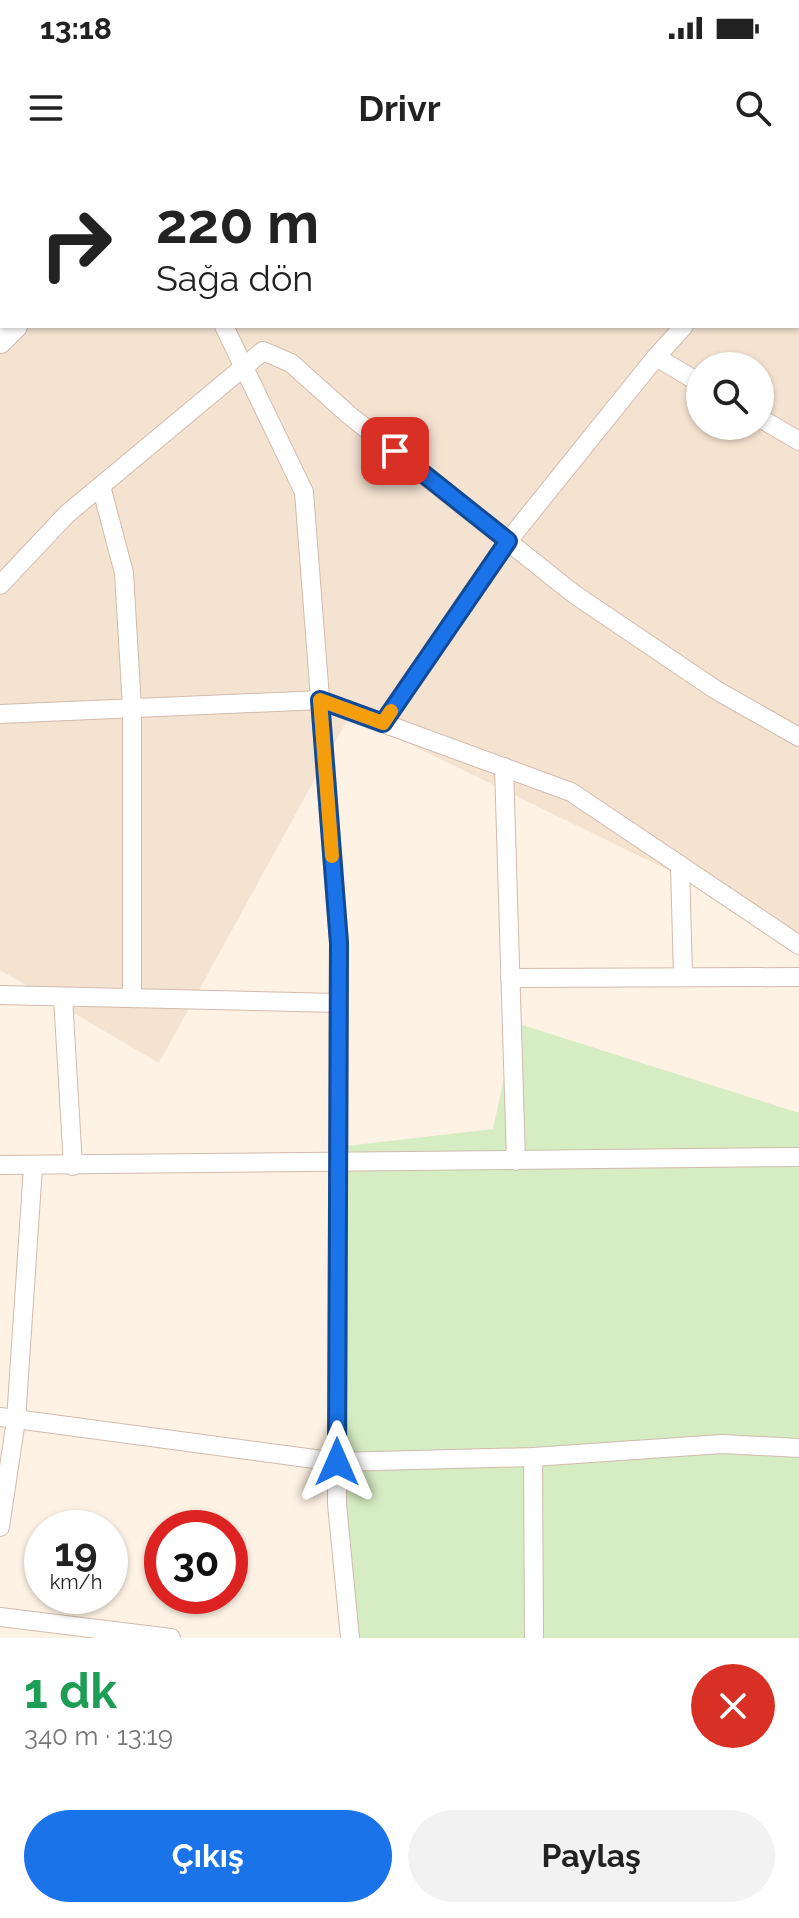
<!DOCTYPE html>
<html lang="tr">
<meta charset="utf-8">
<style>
:root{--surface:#fff;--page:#f2f2f2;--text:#222;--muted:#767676;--accent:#1a73e8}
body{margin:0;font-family:Raleway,sans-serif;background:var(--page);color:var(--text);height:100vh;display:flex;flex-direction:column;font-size:30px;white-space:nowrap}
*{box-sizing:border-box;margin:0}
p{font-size:26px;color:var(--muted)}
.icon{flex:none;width:44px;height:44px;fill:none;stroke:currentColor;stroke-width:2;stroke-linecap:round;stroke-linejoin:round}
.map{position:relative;height:1478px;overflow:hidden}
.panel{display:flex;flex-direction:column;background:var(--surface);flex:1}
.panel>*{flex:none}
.guide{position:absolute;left:0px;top:0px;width:800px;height:168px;box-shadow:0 2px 6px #0004;background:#fff;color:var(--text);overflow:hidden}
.tools{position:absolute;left:686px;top:192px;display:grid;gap:16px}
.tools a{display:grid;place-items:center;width:88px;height:88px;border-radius:50%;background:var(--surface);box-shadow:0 2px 6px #0004;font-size:40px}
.speed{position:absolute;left:24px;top:1350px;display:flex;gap:16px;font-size:40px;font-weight:700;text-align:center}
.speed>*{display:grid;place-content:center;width:104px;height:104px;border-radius:50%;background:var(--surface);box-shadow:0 2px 6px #0004;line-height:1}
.speed small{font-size:20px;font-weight:400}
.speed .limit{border:12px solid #d22;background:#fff;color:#111}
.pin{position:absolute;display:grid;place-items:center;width:68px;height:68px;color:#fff;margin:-34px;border-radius:16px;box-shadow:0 4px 12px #0006}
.me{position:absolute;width:88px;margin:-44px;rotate:0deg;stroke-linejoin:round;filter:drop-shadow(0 0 6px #0008)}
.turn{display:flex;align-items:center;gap:28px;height:168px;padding:0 24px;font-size:36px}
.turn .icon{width:104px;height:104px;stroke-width:2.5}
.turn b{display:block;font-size:56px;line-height:68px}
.round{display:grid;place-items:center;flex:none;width:84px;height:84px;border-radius:42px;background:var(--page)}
.headline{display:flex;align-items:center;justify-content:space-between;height:136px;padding:0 24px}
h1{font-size:48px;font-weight:700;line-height:60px;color:#1e9e55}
.primary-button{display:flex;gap:16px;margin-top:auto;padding:16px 24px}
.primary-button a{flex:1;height:92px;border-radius:48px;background:var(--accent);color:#fff;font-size:32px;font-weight:700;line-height:92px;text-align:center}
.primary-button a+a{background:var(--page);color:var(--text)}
.status{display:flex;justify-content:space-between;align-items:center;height:56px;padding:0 40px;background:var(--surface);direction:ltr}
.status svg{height:22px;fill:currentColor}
header{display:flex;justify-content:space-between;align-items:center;height:104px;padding:0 24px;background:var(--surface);font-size:36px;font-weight:700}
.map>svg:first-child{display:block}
</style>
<div class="status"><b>13:18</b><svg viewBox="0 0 49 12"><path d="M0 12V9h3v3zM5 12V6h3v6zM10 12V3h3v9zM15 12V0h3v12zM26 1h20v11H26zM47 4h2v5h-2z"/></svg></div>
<header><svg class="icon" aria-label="menu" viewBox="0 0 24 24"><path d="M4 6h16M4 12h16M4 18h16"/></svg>Drivr<svg class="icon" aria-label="search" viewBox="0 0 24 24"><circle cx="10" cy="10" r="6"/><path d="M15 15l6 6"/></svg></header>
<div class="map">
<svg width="799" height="1478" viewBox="0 0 799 1478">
<rect width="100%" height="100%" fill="#fdf2e4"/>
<path fill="#f5e3d2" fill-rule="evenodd" d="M197,0H799V774L350,555L159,903L0,810V125L2,166H798V2H194ZM700,206H760V266H700Z"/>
<polygon fill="#d6ecc2" points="516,863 799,953 799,1478 349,1478 337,1344 329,988 493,969"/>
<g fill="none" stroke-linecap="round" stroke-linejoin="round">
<defs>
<g id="minor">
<polyline points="105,2 108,0"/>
<polyline points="798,41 799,40"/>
<polyline points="0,69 2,68"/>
<polyline points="224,166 304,332 339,783 337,1344 350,1478"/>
<polyline points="684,166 656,197 700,223"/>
<polyline points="760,258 799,281"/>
<polyline points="101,326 124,413 132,548 132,838"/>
<polyline points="0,425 67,354 263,191 291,203 349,255 574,434 716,530 799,577"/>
<polyline points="0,554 320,540 571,632 799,785"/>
<polyline points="383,563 508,381 656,197"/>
<polyline points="504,607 516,1001"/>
<polyline points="680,705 683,817"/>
<polyline points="510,818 799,817"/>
<polyline points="0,835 338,843"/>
<polyline points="63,837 73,1006"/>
<polyline points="0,1005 799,997"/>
<polyline points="0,1257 337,1302 533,1297 722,1284 799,1288"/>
<polyline points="533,1297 534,1478"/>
<polyline points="0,1367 16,1260 33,1007"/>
<polyline points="0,1457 171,1478"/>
</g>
<g id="tertiary">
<polyline points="169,2 172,0"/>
<polyline points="240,2 243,0"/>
<polyline points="0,129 2,127"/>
<polyline points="0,181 15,166"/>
</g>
</defs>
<use href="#minor" stroke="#d2baac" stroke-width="20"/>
<use href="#tertiary" stroke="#d2baac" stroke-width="26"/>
<use href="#minor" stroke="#fff" stroke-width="18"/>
<use href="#tertiary" stroke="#fff" stroke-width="24"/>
</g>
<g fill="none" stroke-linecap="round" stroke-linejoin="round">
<defs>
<polyline id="route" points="337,1302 339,783 320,540 383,563 508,381 395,291"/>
</defs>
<use href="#route" stroke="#114b97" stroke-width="20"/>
<use href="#route" stroke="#1a73e8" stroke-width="14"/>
<polyline stroke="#f59e0b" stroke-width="14" points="332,696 320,540 383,563 391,551"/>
</g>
</svg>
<div class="tools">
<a><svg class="icon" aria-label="search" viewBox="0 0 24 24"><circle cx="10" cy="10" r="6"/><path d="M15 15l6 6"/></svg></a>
</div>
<div class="speed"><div>19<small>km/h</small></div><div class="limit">30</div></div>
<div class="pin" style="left:395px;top:291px;background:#d93025"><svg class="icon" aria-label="arrive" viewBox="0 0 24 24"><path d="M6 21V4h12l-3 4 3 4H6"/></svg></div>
<svg class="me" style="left:337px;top:1302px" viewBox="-20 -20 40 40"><path d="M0-17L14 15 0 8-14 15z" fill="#1a73e8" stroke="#fff" stroke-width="4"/></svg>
<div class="guide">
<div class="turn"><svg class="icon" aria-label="right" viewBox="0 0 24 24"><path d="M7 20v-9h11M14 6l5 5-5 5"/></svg><div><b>220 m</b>Sağa dön</div></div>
</div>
</div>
<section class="panel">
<div class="headline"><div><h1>1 dk</h1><p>340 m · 13:19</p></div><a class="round" style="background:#d93025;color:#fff"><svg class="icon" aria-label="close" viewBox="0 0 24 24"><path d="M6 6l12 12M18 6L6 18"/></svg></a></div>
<div class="primary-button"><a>Çıkış</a><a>Paylaş</a></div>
</section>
